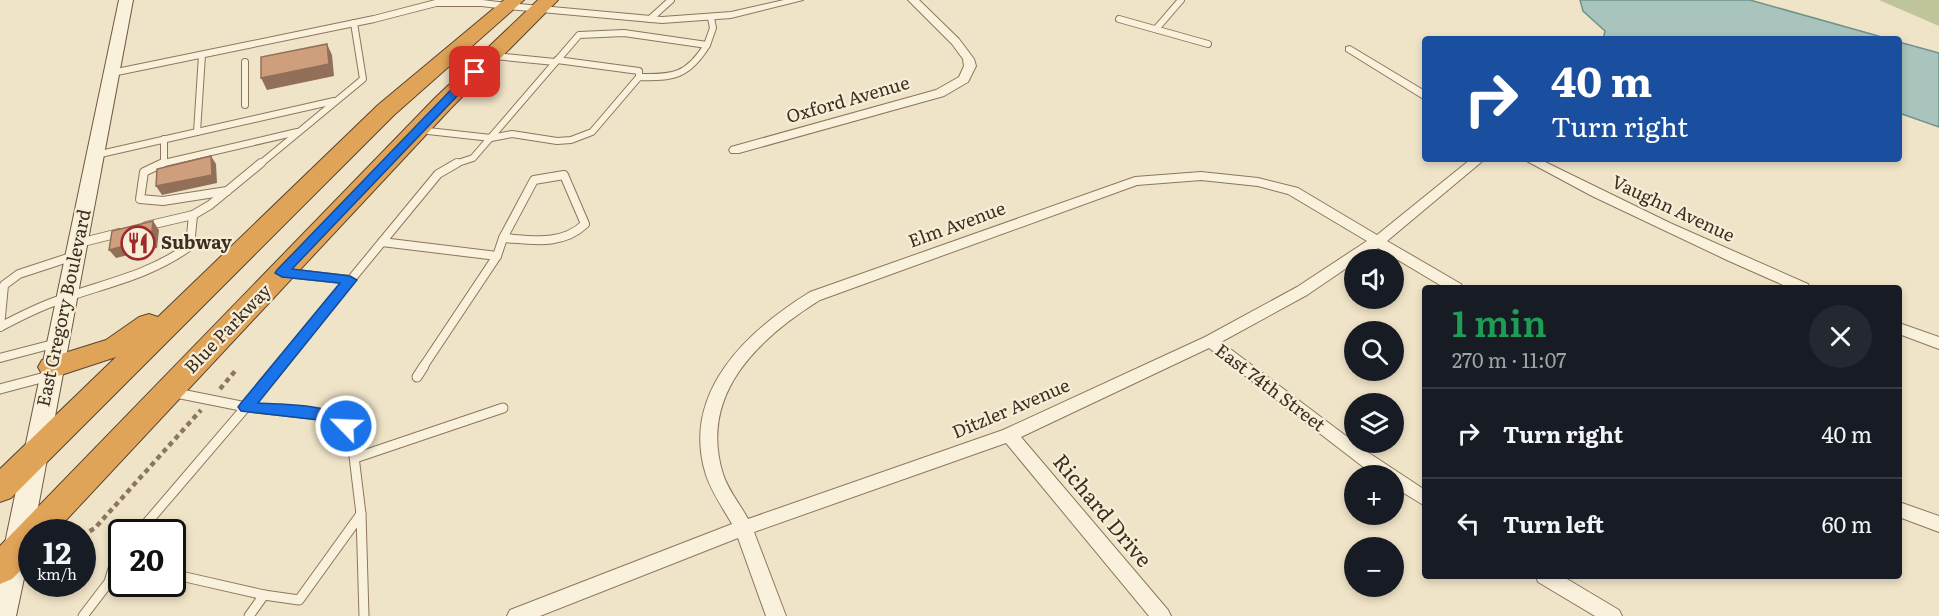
<!DOCTYPE html>
<meta charset="utf-8">
<style>
:root{--surface:#171b24;--page:#242831;--text:#f1f3f6;--muted:#9ea1a6;--line:#363941}
body{margin:0;font-family:Literata,serif;background:var(--page);color:var(--text);height:100vh;display:flex;flex-direction:column;font-size:22px;white-space:nowrap}
*{box-sizing:border-box;margin:0}
p{font-size:20px;color:var(--muted)}
.icon{flex:none;width:33px;height:33px;fill:none;stroke:currentColor;stroke-width:2;stroke-linecap:round;stroke-linejoin:round}
.map{position:relative;flex:1;overflow:hidden}
.details{position:absolute;left:1422px;top:285px;width:480px;height:294px;display:flex;flex-direction:column;background:var(--surface);border-radius:6px;box-shadow:0 3px 9px #0003}
.details>*{flex:none}
.guide{position:absolute;left:1422px;top:36px;width:480px;height:126px;border-radius:6px;box-shadow:0 3px 9px #0003;background:#1a4fa0;color:#fff;overflow:hidden}
.controls{position:absolute;left:1344px;top:249px;display:grid;gap:12px}
.controls a{display:grid;place-items:center;width:60px;height:60px;border-radius:50%;background:var(--surface);box-shadow:0 3px 9px #0003;font-size:30px}
.speed{position:absolute;left:18px;top:519px;display:flex;gap:12px;font-size:30px;font-weight:700;text-align:center}
.speed>*{display:grid;place-content:center;width:78px;height:78px;border-radius:50%;background:var(--surface);box-shadow:0 3px 9px #0003;line-height:1}
.speed small{font-size:15px;font-weight:400}
.speed .limit{border:3px solid #111;border-radius:9px;background:#fff;color:#111}
.pin{position:absolute;display:grid;place-items:center;width:51px;height:51px;color:#fff;margin:-26px;border-radius:12px;box-shadow:0 3px 9px #0006}
.me{position:absolute;width:66px;margin:-33px;rotate:294deg;stroke-linejoin:round;filter:drop-shadow(0 0 4px #0008)}
.turn{display:flex;align-items:center;gap:21px;height:126px;padding:0 30px;font-size:27px}
.turn .icon{width:78px;height:78px;stroke-width:2.5}
.turn b{display:block;font-size:42px;line-height:51px}
.round{display:grid;place-items:center;flex:none;width:63px;height:63px;border-radius:32px;background:var(--page)}
.overview{display:flex;align-items:center;justify-content:space-between;height:102px;padding:0 30px}
h1{font-size:36px;font-weight:600;line-height:45px;color:#1e9e55}
ul{padding:0;list-style:none}
li{display:flex;align-items:center;gap:18px;height:90px;padding:0 30px;border-top:2px solid var(--line)}
li div{flex:1}
li b{display:block;font-size:22px}
li em{font-style:normal}
.map>svg:first-child{display:block}
</style>
<div class="map">
<svg width="1939" height="616" viewBox="0 0 1939 616">
<rect width="100%" height="100%" fill="#f0e4c8"/>
<polygon fill="#bfc49a" points="1879,0 1939,0 1939,26"/>
<g fill="#a9c4bc" stroke="#6f938a" stroke-width="1.5">
<polygon points="1580,0 1750,0 1889,39 1603,39 1605,31 1583,11"/>
<polygon points="1899,42 1939,53 1939,127 1899,113"/>
</g>
<g fill="none" stroke-linecap="round" stroke-linejoin="round">
<defs>
<g id="lane-far2">
<polyline points="650,19 671,0"/>
<polyline points="1119,19 1208,44"/>
<polyline points="1156,29 1181,0"/>
<polyline points="494,56 555,62"/>
<polyline points="557,60 639,71 639,77"/>
<polyline points="245,62 245,105"/>
<polyline points="112,73 374,19 436,3 482,3 506,6"/>
<path d="M419,130L491,138L512,134L557,141L571,140L592,132L639,77C673,78 688,76 707,45"/>
<polyline points="197,132 202,55"/>
<polyline points="164,139 164,163 297,132"/>
<polyline points="96,155 334,101"/>
<polyline points="160,165 164,163"/>
<polyline points="259,165 363,79 354,23"/>
<polyline points="452,165 473,158 579,35 624,33 707,45 713,28 711,18"/>
</g>
<g id="lane-far1">
<polyline points="163,163 144,172 140,199 163,201 227,191"/>
<path d="M564,175L585,224C562,246 532,240 503,238L534,180Z"/>
<polyline points="146,226 193,215 210,205 261,163"/>
<polyline points="382,242 497,256 423,367"/>
<polyline points="79,243 119,233"/>
<polyline points="497,256 503,238"/>
<polyline points="286,273 350,280"/>
<path d="M0,327C19,317 38,307 59,300C106,283 148,276 190,246L193,215"/>
<polyline points="0,327 4,285 19,274 74,256"/>
<polyline points="0,358 57,343"/>
<polyline points="279,367 438,174 457,163"/>
</g>
<g id="lane">
<polyline points="280,366 246,407 330,416 346,427 352,440 361,514"/>
<polyline points="417,377 424,366"/>
<polyline points="0,389 49,376"/>
<polyline points="355,458 503,408"/>
<polyline points="139,532 246,407 176,393"/>
<polyline points="172,574 264,595"/>
<polyline points="83,616 109,582 115,562 122,554"/>
<polyline points="249,616 264,595 299,600 361,514 364,616"/>
</g>
<g id="street">
<polygon points="784,0 803,0 731,18 662,23 507,9 502,6 507,3 662,17 731,12"/>
<polygon points="908,0 919,0 959,39 974,59 976,66 968,82 944,96 739,153 731,153 729,150 731,147 936,90 959,77 964,66 963,59 952,44"/>
<polygon points="1350,46 1425,91 1425,100 1346,51 1346,47"/>
<path d="M1471,159H1485L1387,241L1461,284L1463,288H1445L1378,248L1360,260H1354V263L1307,295L1221,342L1366,451L1425,490V506L1394,487V476H1375L1209,348L1021,437L1168,610L1171,616H1149L1006,443L754,532L786,616H766L738,538L540,616H507L510,610L732,524C723,508 712,493 706,475C680,393 747,331 810,292L1135,177L1201,172L1258,178L1298,188L1377,235ZM1201,180L1258,186L1288,194L1367,241L1297,287L1205,337L1003,430L748,519C740,504 728,490 723,474C698,394 759,338 820,300L1137,185Z"/>
<polygon points="1523,159 1539,159 1670,223 1808,284 1810,288 1790,288 1729,261 1592,196"/>
<polygon points="1899,323 1939,337 1939,349 1899,334"/>
<polygon points="1899,502 1939,516 1939,532 1899,517"/>
<polygon points="1536,576 1562,576 1619,610 1622,616 1595,616 1538,582"/>
</g>
<polygon id="secondary" points="119,0 133,0 30,550 16,616 0,616 0,567"/>
<g id="highway">
<polygon points="504,0 524,0 394,115 11,498 0,502 0,469 116,357 52,378 42,374 38,367 42,360 106,340 139,317 149,314 158,317 378,105"/>
<polygon points="538,0 558,0 451,108 55,532 32,532 32,559 12,579 0,584 0,546 435,98"/>
</g>
</defs>
<use href="#lane-far2" stroke="#8d765c" stroke-width="8"/>
<use href="#lane-far1" stroke="#8d765c" stroke-width="10"/>
<use href="#lane" stroke="#8d765c" stroke-width="11"/>
<use href="#street" stroke="#8d765c" stroke-width="2"/>
<use href="#secondary" stroke="#6f573f" stroke-width="2"/>
<use href="#highway" stroke="#5b4430" stroke-width="2"/>
<g stroke="#8d765c" stroke-width="4.5" stroke-dasharray="5 4" stroke-linecap="butt">
<polyline points="220,389 236,370"/>
<polyline points="82,536 95,528 201,410"/>
</g>
<use href="#lane-far2" stroke="#faf1dc" stroke-width="6"/>
<use href="#lane-far1" stroke="#faf1dc" stroke-width="8"/>
<use href="#lane" stroke="#faf1dc" stroke-width="9"/>
<use href="#street" fill="#faf1dc" fill-rule="evenodd"/>
<use href="#secondary" fill="#faf1dc" fill-rule="evenodd"/>
<use href="#highway" fill="#e0a458" fill-rule="evenodd"/>
</g>
<g fill="#916f58">
<polygon points="327,44 332,55 334,76 267,90 261,78"/>
<polygon points="211,156 216,164 217,183 162,195 156,186"/>
<polygon points="153,221 159,230 157,248 116,258 109,250"/>
</g>
<g fill="#cf9f7d" stroke="#916f58" stroke-width="1.5">
<polygon points="327,44 329,64 261,78 261,57"/>
<polygon points="211,156 212,175 156,186 157,169"/>
<polygon points="153,221 151,239 109,250 112,231"/>
</g>
<path fill="#1a73e8" stroke="#114b97" stroke-width="1.5" d="M471,69L480,72L292,269L350,276L357,280L258,403C282,405 341,403 353,426L351,431H340L327,421L241,411L238,407L241,403L340,283L282,277L275,273L277,270Z"/>
<defs>
<symbol id="restaurant-ring" viewBox="-11 -11 22 22"><circle r="9.5" fill="#f7eed8" stroke="#9e2a2b" stroke-width="1.5"/><path d="M-5-6h1v4h1v-4h1v4h1v-4h1v5L-1.5 .5V6h-2V.5L-5-1ZM5-6V6H3V1.5H1.5Q1.5-4 5-6Z" fill="#9e2a2b"/></symbol>
</defs>
<g fill-rule="evenodd">
<use href="#restaurant-ring" x="119" y="224" width="38" height="38"/>
</g>
<g text-anchor="middle" stroke-width="4.5" stroke-linejoin="round" paint-order="stroke">
<g font-size="18" fill="#3d2e20" stroke="#f7eed8">
<text transform="translate(848 100) rotate(-16)" y="6">Oxford Avenue</text>
<text transform="translate(1673 209) rotate(25)" y="6">Vaughn Avenue</text>
<text transform="translate(957 225) rotate(-20)" y="6">Elm Avenue</text>
<text transform="translate(64 308) rotate(-78)" y="6">East Gregory Boulevard</text>
<text transform="translate(228 329) rotate(-46)" y="6">Blue Parkway</text>
<text transform="translate(1270 388) rotate(37)" y="6">East 74th Street</text>
<text transform="translate(1011 409) rotate(-23)" y="6">Ditzler Avenue</text>
</g>
<g font-size="18" font-weight="bold" fill="#3d2e20" stroke="#f7eed8" text-anchor="start">
<text x="161" y="249">Subway</text>
</g>
<g font-size="21" fill="#3d2e20" stroke="#f7eed8">
<text transform="translate(1102 511) rotate(50)" y="7">Richard Drive</text>
</g>
</g>
</svg>
<div class="controls">
<a><svg class="icon" aria-label="sound" viewBox="0 0 24 24"><path d="M4 9h4l5-4v14l-5-4H4zM17 9q2 3 0 6"/></svg></a>
<a><svg class="icon" aria-label="search" viewBox="0 0 24 24"><circle cx="10" cy="10" r="6"/><path d="M15 15l6 6"/></svg></a>
<a><svg class="icon" aria-label="layers" viewBox="0 0 24 24"><path d="M12 4l9 5-9 5-9-5zM3 14l9 5 9-5"/></svg></a>
<a>+</a>
<a>−</a>
</div>
<div class="speed"><div>12<small>km/h</small></div><div class="limit">20</div></div>
<div class="pin" style="left:475px;top:72px;background:#d93025"><svg class="icon" aria-label="arrive" viewBox="0 0 24 24"><path d="M6 21V4h12l-3 4 3 4H6"/></svg></div>
<svg class="me" style="left:346px;top:426px" viewBox="-20 -20 40 40"><circle r="17" fill="#1a73e8" stroke="#fff" stroke-width="3"/><path d="M0-11L8 9 0 5-8 9z" fill="#fff"/></svg>
<div class="guide">
<div class="turn"><svg class="icon" aria-label="right" viewBox="0 0 24 24"><path d="M7 20v-9h11M14 6l5 5-5 5"/></svg><div><b>40 m</b>Turn right</div></div>
</div>
<section class="details">
<div class="overview"><div><h1>1 min</h1><p>270 m · 11:07</p></div><a class="round"><svg class="icon" aria-label="close" viewBox="0 0 24 24"><path d="M6 6l12 12M18 6L6 18"/></svg></a></div>
<ul>
<li><svg class="icon" aria-label="right" viewBox="0 0 24 24"><path d="M7 20v-9h11M14 6l5 5-5 5"/></svg><div><b>Turn right</b></div><em>40 m</em></li>
<li><svg class="icon" aria-label="left" viewBox="0 0 24 24"><path d="M17 20v-9H6M10 6l-5 5 5 5"/></svg><div><b>Turn left</b></div><em>60 m</em></li>
</ul>
</section>
</div>
